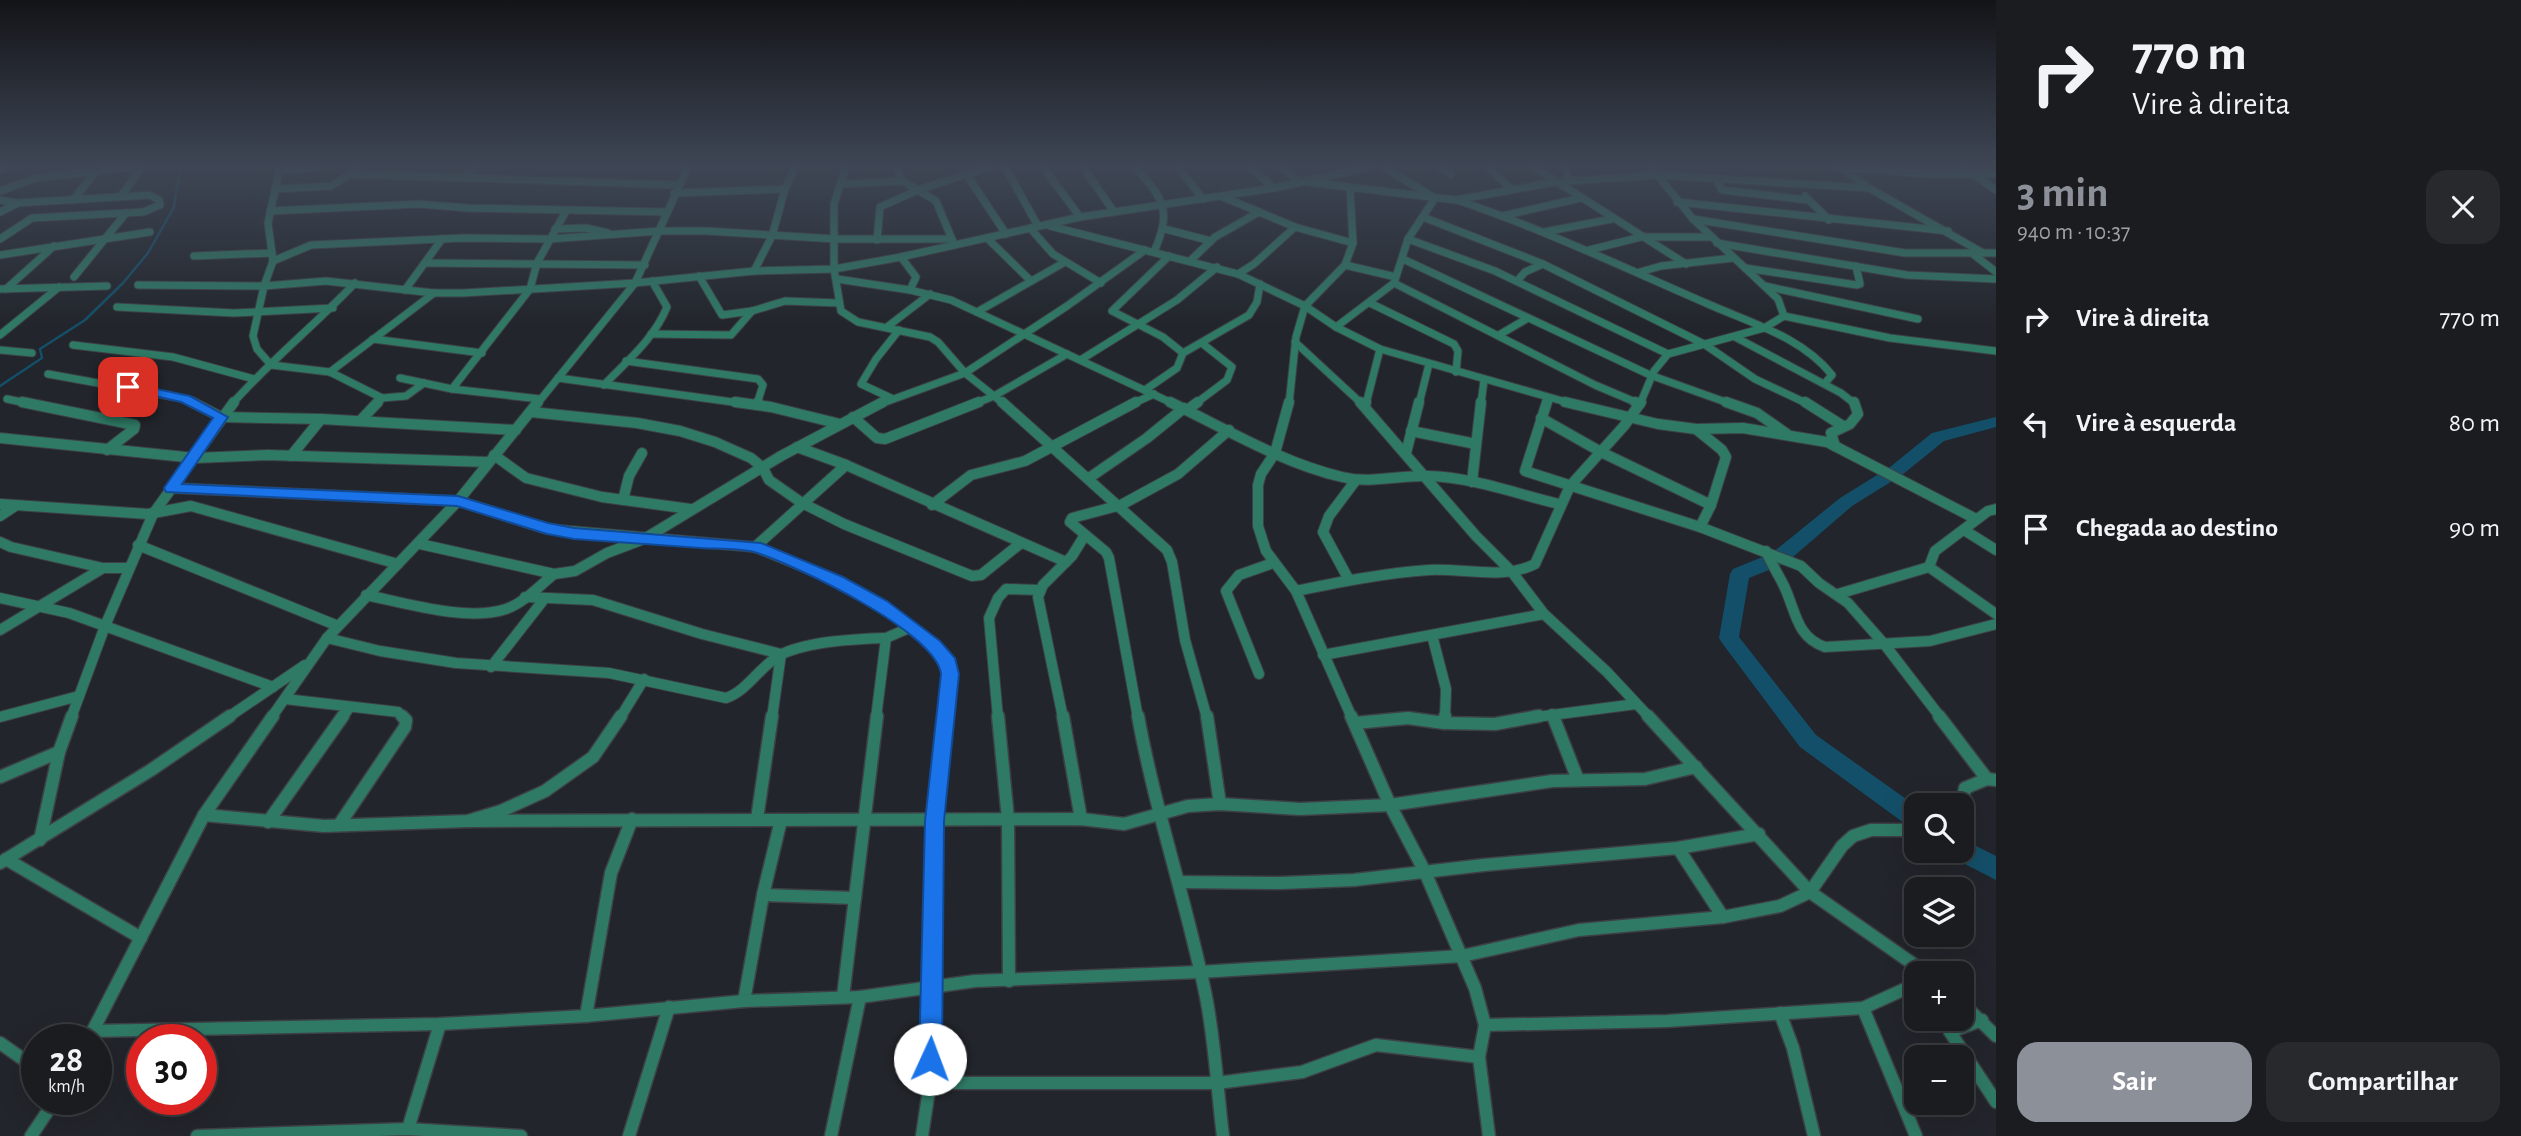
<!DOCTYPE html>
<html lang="pt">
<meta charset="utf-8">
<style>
:root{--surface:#1a1c20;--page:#27292d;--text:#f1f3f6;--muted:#9fa1a5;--line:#383a3e;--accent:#8c9099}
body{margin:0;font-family:"Alegreya Sans",sans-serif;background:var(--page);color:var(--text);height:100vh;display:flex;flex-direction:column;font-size:26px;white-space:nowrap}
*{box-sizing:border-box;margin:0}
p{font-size:23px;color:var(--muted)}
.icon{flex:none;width:38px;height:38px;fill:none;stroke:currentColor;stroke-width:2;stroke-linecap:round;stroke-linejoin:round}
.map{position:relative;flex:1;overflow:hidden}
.panel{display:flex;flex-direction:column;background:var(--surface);width:525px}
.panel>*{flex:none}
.guide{background:#1a1c20;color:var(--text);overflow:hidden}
.controls{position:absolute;left:1904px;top:793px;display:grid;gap:14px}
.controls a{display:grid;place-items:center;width:70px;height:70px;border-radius:14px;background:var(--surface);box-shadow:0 7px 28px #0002,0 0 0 2px var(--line);font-size:35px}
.speed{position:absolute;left:21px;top:1024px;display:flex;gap:14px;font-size:35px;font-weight:700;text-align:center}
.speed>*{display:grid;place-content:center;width:91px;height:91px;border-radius:50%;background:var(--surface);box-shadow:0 7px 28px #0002,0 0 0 2px var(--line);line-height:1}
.speed small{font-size:18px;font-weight:400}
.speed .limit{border:10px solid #d22;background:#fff;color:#111}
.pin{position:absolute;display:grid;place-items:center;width:60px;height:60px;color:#fff;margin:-30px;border-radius:14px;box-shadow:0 4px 10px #0006}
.me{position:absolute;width:77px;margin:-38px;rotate:2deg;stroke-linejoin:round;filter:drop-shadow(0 0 5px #0008)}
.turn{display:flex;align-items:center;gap:24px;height:147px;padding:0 21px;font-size:32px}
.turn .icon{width:91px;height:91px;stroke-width:2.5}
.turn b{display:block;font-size:49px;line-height:60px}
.round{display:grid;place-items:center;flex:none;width:74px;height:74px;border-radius:21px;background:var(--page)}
.summary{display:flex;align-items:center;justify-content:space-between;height:119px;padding:0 21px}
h1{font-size:42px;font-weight:700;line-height:52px;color:var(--accent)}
.button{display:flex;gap:14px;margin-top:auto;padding:14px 21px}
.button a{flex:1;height:80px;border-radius:21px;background:var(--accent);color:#fff;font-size:28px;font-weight:700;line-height:80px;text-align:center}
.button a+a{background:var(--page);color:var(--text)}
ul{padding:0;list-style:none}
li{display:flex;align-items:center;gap:21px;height:105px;padding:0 21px}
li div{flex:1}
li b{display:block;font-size:26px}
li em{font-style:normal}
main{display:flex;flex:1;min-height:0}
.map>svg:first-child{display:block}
</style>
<main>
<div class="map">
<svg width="1996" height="1136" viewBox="0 0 1996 1136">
<rect width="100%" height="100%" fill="#22252b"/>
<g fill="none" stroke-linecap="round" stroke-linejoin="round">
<polyline stroke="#144f69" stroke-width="2.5" points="0,386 42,358 40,349 85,320 123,283 148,253 174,207 180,167"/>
<g fill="#144f69" fill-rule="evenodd">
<polygon points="1996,417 1996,427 1944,441 1902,475 1852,506 1786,563 1749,578 1739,637 1816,735 1916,806 1916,829 1908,826 1800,747 1722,643 1719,638 1730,574 1733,569 1772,553 1840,498 1890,467 1932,433"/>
<polygon points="1962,839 1996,856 1996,880 1953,858 1950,850 1962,850"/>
</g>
<defs>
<g id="minor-far2">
<polyline points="280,167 268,223 273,261 264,286 253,336 257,349 271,365 330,372 434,293"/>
<polyline points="353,167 351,174 678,185"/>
<polyline points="846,167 834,204 834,269 841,311 858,322 930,337 938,342 965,373 1004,404"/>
<polyline points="896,167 903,181 936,201 954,244"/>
<polyline points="1005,167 1038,226"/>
<polyline points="1043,167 1080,217"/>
<polyline points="1083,167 1114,212"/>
<path d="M1135,167C1164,199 1172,210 1154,252"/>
<polyline points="1178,167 1203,199"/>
<polyline points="1250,167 1274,188"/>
<polyline points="1281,167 1299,181 1456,200 1555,182 1657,175 1869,188"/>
<polyline points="1439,167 1451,174"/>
<polyline points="1488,167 1511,189"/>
<polyline points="1534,167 1686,264"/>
<polyline points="1567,167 1568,182"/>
<polyline points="1651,167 1693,219 1778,299 1784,316"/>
<polyline points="1833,167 1927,174 1996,174"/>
<polyline points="1963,167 1996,190"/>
<polyline points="1841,168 1869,188 1983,253"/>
<polyline points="0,170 7,167"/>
<polyline points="280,171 318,167"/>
<polyline points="967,175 1006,234"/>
<polyline points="464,178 473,167"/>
<polyline points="1716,179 1722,190 1807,200"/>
<polyline points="841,184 903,181"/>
<polyline points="275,189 331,186 351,174"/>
<polyline points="0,191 36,178 132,167"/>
<polyline points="674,193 785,189"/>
<polyline points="121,196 142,167"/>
<polyline points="1805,196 1829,220"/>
<polyline points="1223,197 1295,227 1353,243"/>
<polyline points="0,200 16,203 150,195 159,200 160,205 143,212 32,218 0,239"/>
<polyline points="73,200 99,168"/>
<path d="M1457,200C1543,229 1625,268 1708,304C1751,323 1802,337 1832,375L1825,383"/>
<polyline points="1677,202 1948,231"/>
<polyline points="270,211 419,204 468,208 667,212"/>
<polyline points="0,212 16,204"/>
<polyline points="1502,216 1581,198"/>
<polyline points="1423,217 1543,264 1704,344 1755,379 1808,404"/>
<polyline points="1693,219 1905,253 1996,253"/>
<polyline points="1050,226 1238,274 1305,306 1336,327 1380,349 1573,404"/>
<polyline points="1030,228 1053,254 1101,283"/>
<polyline points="555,229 586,228 608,233"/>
<polyline points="1165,229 1211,241"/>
<polyline points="1544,232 1612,219"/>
<polyline points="987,238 1031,281"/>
<polyline points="1408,239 1495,271 1668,354"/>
<polyline points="877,240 880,207 918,190 989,167"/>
<polyline points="1717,243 1907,275 1996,279"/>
<polyline points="1589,250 1641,237 1711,237"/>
<polyline points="1973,254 1996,272"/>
<polyline points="0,255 150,232"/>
<polyline points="194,256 272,253"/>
<polyline points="1169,256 1112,311 1163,337 1183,353"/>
<polyline points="901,257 916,277 910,290"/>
<polyline points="1403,259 1650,375 1731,404"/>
<polyline points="273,261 311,245 462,238 549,239 660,231 707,231 836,239 952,239"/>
<polyline points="1190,261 1215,237 1259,212"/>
<polyline points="425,263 645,265"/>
<polyline points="1345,265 1396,277"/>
<polyline points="1745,268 1857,285 1860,284 1856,266"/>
<polyline points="754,271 772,236 785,189 795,167"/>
<polyline points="1640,272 1661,266 1733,258"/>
<polyline points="1238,274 1254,264 1295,227"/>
<polyline points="699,276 722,315 752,311 785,301 839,303"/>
<polyline points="74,277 126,213"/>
<polyline points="837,279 910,290 951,300 1174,404"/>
<polyline points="1517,281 1525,272 1543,264"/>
<polyline points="1394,283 1595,385 1640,404"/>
<polyline points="138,285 264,286 326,281 434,293 463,293 635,283 754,271 834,269 901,257 1080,217 1274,188 1370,167"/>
<polyline points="1765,286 1918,319"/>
<polyline points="0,289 107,286"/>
<polyline points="6,289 54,246"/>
<polyline points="405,290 442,239"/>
<polyline points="1370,303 1454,344 1458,351 1456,372"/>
<polyline points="117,307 234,313 333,308"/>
<polyline points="977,312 1065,262"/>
<polyline points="887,327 930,294"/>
<polyline points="1336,327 1394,283 1408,239 1435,198 1383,167"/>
<polyline points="651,334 731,335 752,311"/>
<polyline points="0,335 59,287"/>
<polyline points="1499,335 1528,318"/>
<polyline points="1735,337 1841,393 1855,404"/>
<polyline points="373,339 482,353"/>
<polyline points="1295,342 1362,404"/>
<polyline points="73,345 173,357 254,379"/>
<polyline points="0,350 32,353"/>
<polyline points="1082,359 1177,300 1217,267"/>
<polyline points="626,361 758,379 763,385 757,404"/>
<polyline points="330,372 382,398 406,396 424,383"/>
<polyline points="48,374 186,399 195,404"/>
<polyline points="400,378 452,389"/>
<polyline points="558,378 747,404"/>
<path d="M604,385C627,361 654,339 667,307L652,281"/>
<polyline points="1145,390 1177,368 1183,353 1249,315 1257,302 1260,284"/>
<polyline points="891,398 861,384 876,359 899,330"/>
<polyline points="7,399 31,404"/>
<polyline points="540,399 452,389 530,289 537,263 566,211"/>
<path d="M232,404C270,361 315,325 355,283"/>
<polyline points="376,404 382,398"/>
<polyline points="537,404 635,283 688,167"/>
<polyline points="880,404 965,373 1067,306 1145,250"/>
<polyline points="974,404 994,396 1067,354"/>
<polyline points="1132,404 1154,394"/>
<polyline points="1195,404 1227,380 1232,367 1203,344"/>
<polyline points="1289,404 1296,337 1305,306 1345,265 1353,243 1350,188"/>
<polyline points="1366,404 1380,349"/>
<polyline points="1419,404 1429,364"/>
<polyline points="1481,404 1484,380"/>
<polyline points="1546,404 1548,398"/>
<polyline points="1640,404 1654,371 1668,354 1764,328 1784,316 1890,338 1996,351"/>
</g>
<g id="minor-far1">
<polyline points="22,402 135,425 134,429 107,450"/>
<polyline points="192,402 221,417 321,419 516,430"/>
<polyline points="735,402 771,407 840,424"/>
<polyline points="1002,402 1167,550 1172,562 1185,640 1207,718"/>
<path d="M1170,402C1226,429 1282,463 1342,477C1371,484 1399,475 1428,476C1471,477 1517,494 1559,504"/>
<polyline points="1289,402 1275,453 1261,474 1258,485 1258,526 1266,551 1296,591 1352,718"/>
<polyline points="1360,402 1476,536 1512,572 1544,614 1607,672 1650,718"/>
<polyline points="1547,402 1525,471 1700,527 1801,566 1819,583 1848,603 1885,645 1941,718"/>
<polyline points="1565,402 1658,424 1696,429 1743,428 1827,442 1976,519"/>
<polyline points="1635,402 1640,404"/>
<polyline points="1726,402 1757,413 1787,434"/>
<polyline points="1805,402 1843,426"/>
<polyline points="757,405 758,402"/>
<polyline points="1365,407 1366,402"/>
<polyline points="1187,410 1198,402"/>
<polyline points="531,412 637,423 680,431 715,442 751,458 763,468 769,480 802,503 844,524 972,576 981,575 1021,543"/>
<polyline points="853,417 877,438 885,439 979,402"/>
<polyline points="1541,418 1601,452 1711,505"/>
<polyline points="360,421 378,402"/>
<polyline points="1696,429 1722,450 1726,457 1711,505 1700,527"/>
<polyline points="1411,431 1476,444"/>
<polyline points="0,438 195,458 268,455 488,462"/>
<polyline points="1835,446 1831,433 1850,424 1858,414 1854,402"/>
<polyline points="797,447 846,465 1066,562"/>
<polyline points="1406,453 1419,402"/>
<polyline points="494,455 526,478 602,497 690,509"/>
<polyline points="291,456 321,419"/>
<polyline points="1089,478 1147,438 1184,408"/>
<polyline points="1472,482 1481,402"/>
<polyline points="172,488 458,501 547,529 755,547 838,581 881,605 934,645 949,662 945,718"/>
<polyline points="623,500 629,476 642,453"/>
<polyline points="0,504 148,514 191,506 398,564"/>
<polyline points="932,505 971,475 1025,461 1136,402"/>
<polyline points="0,516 15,506"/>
<polyline points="1964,530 1996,550"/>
<polyline points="0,542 11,547 103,568 128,568"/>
<polyline points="420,544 554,574 575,571 607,553 644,539 781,456 883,402"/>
<polyline points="138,545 338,626"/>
<polyline points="755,547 846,465"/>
<path d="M1766,551C1771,563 1778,574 1784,586C1796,611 1796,637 1825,647L1930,641L1996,624"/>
<polyline points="1929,567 1996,614"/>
<polyline points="1349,580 1323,532 1329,516 1356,480"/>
<path d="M1296,591C1340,582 1384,573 1429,570C1463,568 1504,580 1535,564L1570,486L1624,426L1641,402"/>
<polyline points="1838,594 1929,567 1935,551 1988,511 1996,509"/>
<path d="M366,595C405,603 468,622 506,609C524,603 539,586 554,574"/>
<polyline points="525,597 593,600 702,634 781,654"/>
<polyline points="0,598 69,613 273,687"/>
<polyline points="0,630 103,568"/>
<polyline points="1432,635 1446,689 1445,718"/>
<path d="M327,638L380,651L456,663L609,673L726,698C749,690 761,664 782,654C810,641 855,639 886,638"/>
<polyline points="1323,655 1544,614"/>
<polyline points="491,667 545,598"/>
<polyline points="1259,674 1226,591 1239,575 1273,563"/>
<polyline points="285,699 398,712 404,718"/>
<polyline points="1552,714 1554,718"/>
<polyline points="0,717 79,696"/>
<polyline points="71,718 105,626 153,514 234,402"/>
<polyline points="227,718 305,665"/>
<polyline points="271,718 327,638 458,501 538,402"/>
<polyline points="342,718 349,708"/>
<polyline points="620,718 644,679"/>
<polyline points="772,718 781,654"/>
<polyline points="876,718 886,638 909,628"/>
<polyline points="998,718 989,618 998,598 1006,589 1039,590"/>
<polyline points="1063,718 1038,597 1043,585 1072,556 1085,535"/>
<polyline points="1138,718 1109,558 1106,552 1070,522 1072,518 1121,505 1178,474 1229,430"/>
<polyline points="1529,718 1636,704"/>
</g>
<g id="minor">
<polyline points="998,716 1008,819 1009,981"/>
<polyline points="1063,716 1081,819"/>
<path d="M1138,716C1155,810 1186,900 1205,992C1215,1039 1217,1089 1223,1136"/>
<polyline points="1207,716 1220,804"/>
<polyline points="1351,716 1390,805 1425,872 1475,988 1485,1025 1479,1057 1489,1136"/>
<polyline points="1553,716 1578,780"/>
<polyline points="1648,716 1810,892 1926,973"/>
<polyline points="1939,716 1987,779"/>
<polyline points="1355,723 1408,718 1444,723 1495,724 1539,716"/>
<polyline points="1444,723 1445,716"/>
<polyline points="0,777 59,752"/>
<polyline points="1962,806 1965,788 1987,779 1996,780"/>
<polyline points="204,815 324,826 468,821 501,811 545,791 593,757 621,716"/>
<polyline points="757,819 772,716"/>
<polyline points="468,821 1081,819 1124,824 1188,806 1220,804 1300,809 1390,805 1552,781 1645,779 1696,767"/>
<polyline points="268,822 343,716"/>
<polyline points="339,825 405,727 406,720 402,716"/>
<polyline points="40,840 59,752 72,716"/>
<polyline points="1678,848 1723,917"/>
<polyline points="6,859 141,938"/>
<polyline points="0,863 151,770 230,716"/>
<polyline points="1179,882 1281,883 1354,880 1484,865 1678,848 1759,834"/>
<polyline points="763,895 855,898"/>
<polyline points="843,997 877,716"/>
<polyline points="744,1001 763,895 781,820"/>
<polyline points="1962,1003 1996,1036"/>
<polyline points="1863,1008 1916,1136"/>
<polyline points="1780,1013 1793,1048 1814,1136"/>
<polyline points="586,1016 611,873 632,819"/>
<polyline points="1982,1020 1950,1032 1996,1102"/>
<polyline points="1485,1025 1667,1021 1863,1008 1916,984"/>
<polyline points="92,1031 440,1024 586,1016 744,1001 860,997 975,981 1200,972 1462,956 1579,930 1723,917 1780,906 1810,892 1842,846 1853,836 1871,830 1916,830"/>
<polyline points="88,1040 204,815 273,716"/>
<polyline points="0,1043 37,1069"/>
<polyline points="930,1083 1217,1083 1302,1072 1376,1045 1479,1057"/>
<polyline points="408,1129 440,1024"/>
<polyline points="31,1136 56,1099"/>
<polyline points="197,1136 408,1129 521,1136"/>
<polyline points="629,1136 669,1007"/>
<polyline points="831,1136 860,997"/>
<polyline points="922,1136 930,1083 935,821 946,716"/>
</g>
</defs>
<use href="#minor-far2" stroke="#3d4046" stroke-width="9"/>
<use href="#minor-far1" stroke="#3d4046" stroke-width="12"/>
<use href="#minor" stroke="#3d4046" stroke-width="15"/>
<use href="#minor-far2" stroke="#2f7a65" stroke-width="7"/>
<use href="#minor-far1" stroke="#2f7a65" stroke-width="10"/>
<use href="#minor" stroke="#2f7a65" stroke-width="12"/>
</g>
<linearGradient id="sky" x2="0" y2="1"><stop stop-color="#131418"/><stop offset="0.51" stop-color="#3e4655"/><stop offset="1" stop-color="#3e4655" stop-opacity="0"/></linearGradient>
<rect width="1996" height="326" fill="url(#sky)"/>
<path fill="#1a73e8" stroke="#114b97" stroke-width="2" d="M128,383L190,396L228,417L182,484L458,496L548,523L574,528L761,543L843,577L887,601L940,641L955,658L959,674L944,821L942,1059L938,1067L930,1071L922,1067L919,1059L925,821L941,674C936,632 794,564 754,552C738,548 718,549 701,548C659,545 616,542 574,539L547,534L457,506L166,492L164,488L166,485L213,418L181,402L124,389L122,387Z"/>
</svg>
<div class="controls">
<a><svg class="icon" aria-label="search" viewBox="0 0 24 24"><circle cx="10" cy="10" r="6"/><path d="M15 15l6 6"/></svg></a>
<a><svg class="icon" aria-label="layers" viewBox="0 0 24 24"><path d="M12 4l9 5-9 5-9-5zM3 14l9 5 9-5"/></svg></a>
<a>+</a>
<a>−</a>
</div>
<div class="speed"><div>28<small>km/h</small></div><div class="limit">30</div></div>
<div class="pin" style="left:128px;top:387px;background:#d93025"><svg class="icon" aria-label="arrive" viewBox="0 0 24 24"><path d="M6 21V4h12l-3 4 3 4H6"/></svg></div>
<svg class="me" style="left:930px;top:1059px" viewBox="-20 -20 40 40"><circle r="19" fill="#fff"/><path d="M0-13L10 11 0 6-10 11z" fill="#1a73e8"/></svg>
</div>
<section class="panel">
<div class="guide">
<div class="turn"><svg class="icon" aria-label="right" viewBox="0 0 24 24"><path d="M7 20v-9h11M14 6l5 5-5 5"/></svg><div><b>770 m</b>Vire à direita</div></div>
</div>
<div class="summary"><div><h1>3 min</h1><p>940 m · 10:37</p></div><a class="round"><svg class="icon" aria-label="close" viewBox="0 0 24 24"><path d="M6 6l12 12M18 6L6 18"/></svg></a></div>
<ul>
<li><svg class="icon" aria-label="right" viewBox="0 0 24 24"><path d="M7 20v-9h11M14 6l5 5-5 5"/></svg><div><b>Vire à direita</b></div><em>770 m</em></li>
<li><svg class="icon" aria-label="left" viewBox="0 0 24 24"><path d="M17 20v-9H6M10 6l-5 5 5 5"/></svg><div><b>Vire à esquerda</b></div><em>80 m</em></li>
<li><svg class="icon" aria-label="arrive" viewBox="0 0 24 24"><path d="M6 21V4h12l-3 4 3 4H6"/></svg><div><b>Chegada ao destino</b></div><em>90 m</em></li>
</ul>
<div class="button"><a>Sair</a><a>Compartilhar</a></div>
</section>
</main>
